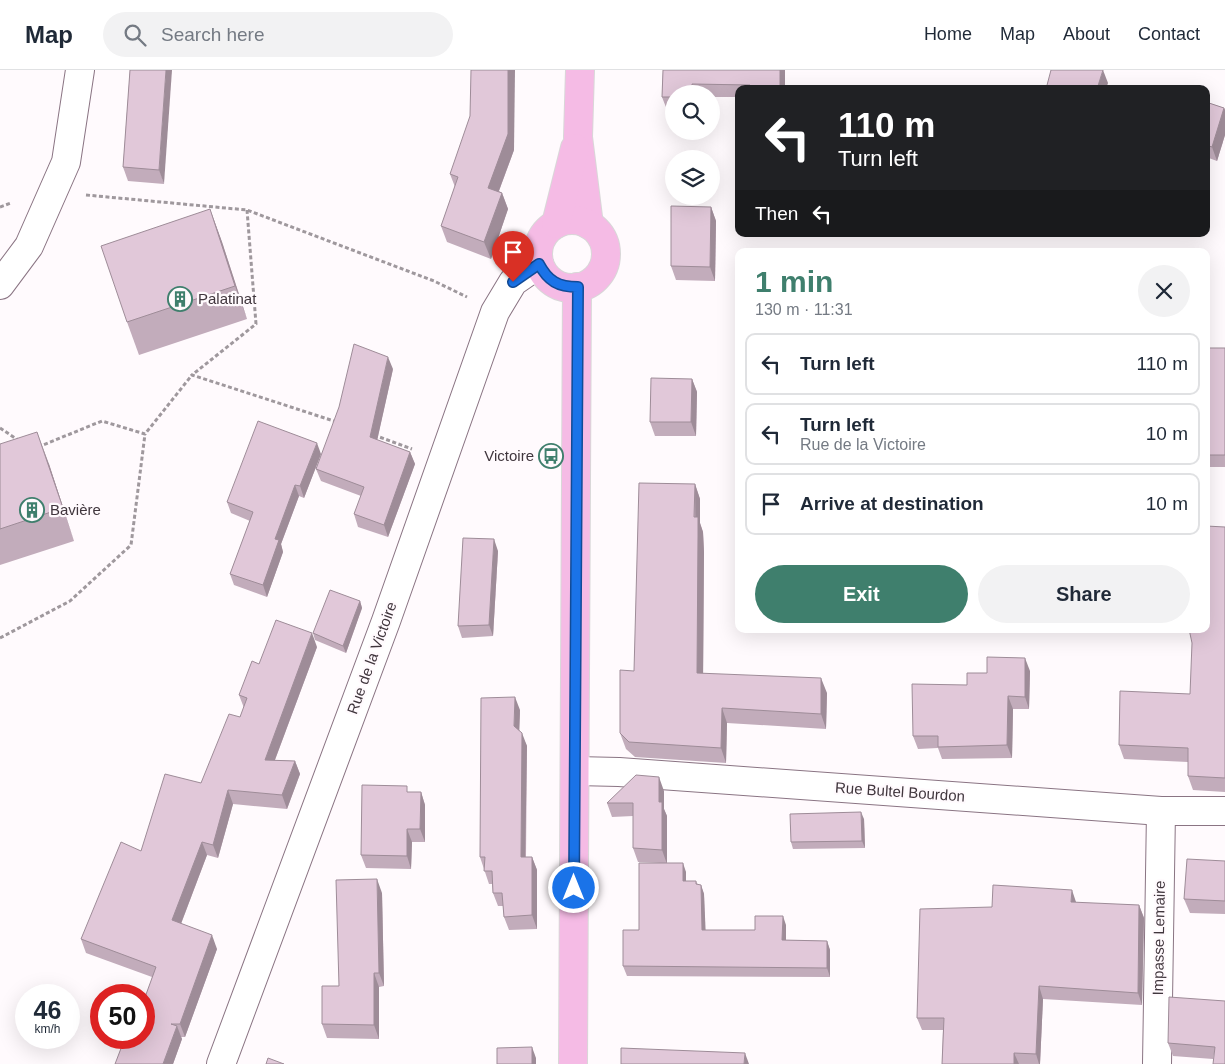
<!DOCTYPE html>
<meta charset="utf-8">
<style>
:root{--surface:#fff;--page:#f2f2f3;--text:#1f2937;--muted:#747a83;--line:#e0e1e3;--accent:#3f7f6d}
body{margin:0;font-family:Arial,sans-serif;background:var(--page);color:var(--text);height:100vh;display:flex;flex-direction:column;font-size:19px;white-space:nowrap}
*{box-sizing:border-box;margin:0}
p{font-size:16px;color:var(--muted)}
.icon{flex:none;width:28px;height:28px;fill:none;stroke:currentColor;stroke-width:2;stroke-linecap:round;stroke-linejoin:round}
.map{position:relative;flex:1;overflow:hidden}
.panel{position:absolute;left:735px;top:178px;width:475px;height:385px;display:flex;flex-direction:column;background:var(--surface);border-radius:10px;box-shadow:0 5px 20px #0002}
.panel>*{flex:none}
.banner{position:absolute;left:735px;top:15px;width:475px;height:152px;border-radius:10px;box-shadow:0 5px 20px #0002;background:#202124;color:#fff;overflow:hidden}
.buttons{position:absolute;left:665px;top:15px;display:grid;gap:10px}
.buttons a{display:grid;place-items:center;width:55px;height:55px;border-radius:50%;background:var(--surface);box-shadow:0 5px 20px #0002;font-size:25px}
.speed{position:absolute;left:15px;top:914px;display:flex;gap:10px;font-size:25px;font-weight:700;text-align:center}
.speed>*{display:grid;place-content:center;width:65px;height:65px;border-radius:50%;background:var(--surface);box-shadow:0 5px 20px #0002;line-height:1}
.speed small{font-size:12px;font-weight:400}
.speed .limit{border:8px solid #d22;background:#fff;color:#111}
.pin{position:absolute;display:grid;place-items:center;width:42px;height:42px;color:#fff;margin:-51px -21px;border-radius:50% 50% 50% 0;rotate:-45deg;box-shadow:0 0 5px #0007}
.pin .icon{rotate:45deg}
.me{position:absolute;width:55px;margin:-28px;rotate:0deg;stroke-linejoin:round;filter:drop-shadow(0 0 4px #0008)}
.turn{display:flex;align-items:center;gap:18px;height:105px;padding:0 20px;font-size:22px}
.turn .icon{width:65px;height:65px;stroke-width:2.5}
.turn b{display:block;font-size:35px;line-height:42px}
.then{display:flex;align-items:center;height:48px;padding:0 20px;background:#0003;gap:10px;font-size:19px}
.round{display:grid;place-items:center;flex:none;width:52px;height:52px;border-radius:26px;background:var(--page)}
.headline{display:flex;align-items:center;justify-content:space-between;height:85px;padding:0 20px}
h1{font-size:30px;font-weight:700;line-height:38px;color:var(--accent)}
.cta{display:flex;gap:10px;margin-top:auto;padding:10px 20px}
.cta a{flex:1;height:58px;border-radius:30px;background:var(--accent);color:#fff;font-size:20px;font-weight:700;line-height:58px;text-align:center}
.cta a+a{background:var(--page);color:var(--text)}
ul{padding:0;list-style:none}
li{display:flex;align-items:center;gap:15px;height:62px;margin:0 10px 8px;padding:0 10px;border:2px solid var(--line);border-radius:10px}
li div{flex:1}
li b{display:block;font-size:19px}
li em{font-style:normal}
header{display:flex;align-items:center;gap:30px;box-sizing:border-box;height:70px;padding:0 25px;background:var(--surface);border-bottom:1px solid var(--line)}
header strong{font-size:24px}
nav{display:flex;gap:28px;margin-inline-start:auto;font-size:18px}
.search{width:350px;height:45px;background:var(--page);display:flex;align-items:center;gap:12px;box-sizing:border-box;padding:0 18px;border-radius:28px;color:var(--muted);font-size:19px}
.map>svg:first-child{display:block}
</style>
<header>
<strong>Map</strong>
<div class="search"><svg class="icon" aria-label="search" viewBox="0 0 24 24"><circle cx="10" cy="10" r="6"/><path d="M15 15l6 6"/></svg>Search here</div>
<nav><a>Home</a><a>Map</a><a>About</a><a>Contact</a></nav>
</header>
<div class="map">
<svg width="1225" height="994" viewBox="0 0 1225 994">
<rect width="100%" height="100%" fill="#fffafd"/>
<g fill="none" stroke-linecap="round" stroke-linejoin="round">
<defs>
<g id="minor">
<polyline points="0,215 29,176 66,92 80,0"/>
<polyline points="576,701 619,702 1161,741 1225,741"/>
<polyline points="221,994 386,551 495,242 513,212 539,194"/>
<polyline points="1157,994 1161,741"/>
</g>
<g id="major">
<polyline points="580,0 578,67 589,155"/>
<circle cx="572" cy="184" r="34"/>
<polyline points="556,154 575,78"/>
<polyline points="573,994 577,217"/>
</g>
</defs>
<use href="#minor" stroke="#8a7483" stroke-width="30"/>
<use href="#major" stroke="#d9d7d8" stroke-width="30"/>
<g stroke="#9f989d" stroke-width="3" stroke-dasharray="4 2.5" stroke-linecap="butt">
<polyline points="86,125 247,140 434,211 467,227"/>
<polyline points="0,137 11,133"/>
<polyline points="247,140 256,254 192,305 337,352"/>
<polyline points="0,358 18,370"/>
<polyline points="374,365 412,379"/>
<polyline points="38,377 102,351 145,364 192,305"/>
<polyline points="0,568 70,531 131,475 145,364"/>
</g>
<use href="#minor" stroke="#fff" stroke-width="28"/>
<use href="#major" stroke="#f5bbe5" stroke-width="28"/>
</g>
<g fill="#c2acbb">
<polygon points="130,0 164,114 128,111 123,97"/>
<polygon points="663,0 785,0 785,19 739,19 739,27 711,27 711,24 674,24 674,40 667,40 662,27"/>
<polygon points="1206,32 1224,38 1225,40 1225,65 1217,91 1206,87"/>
<polygon points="514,80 499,121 502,123 508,139 491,189 447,172 441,156 455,117 450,104"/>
<polygon points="711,137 716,151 715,211 676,210 671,196"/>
<polygon points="210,139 222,172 247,249 139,285 127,252"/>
<polygon points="1058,164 1078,164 1077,167"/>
<rect x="1206" y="278" width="19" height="119"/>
<polygon points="393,299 377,370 410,382 415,394 388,467 358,457 354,444 361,426 321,411 316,399"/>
<polygon points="692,309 697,322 696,366 655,366 650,352"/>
<polygon points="0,374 49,394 74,471 0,495"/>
<polygon points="321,384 304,428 299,426 281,474 283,482 267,527 234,515 230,504 250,451 231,443 227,432"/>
<polygon points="695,414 700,429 700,453 703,462 704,482 703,603 827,623 826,659 727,653 726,693 635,687 626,679 620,663 634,601"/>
<polygon points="1225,457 1225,722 1193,720 1188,706 1188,692 1124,689 1119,675 1190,624"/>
<polygon points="498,481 493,566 462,568 458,556"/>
<polygon points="360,531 362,538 346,583 315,570 313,563"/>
<polygon points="317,577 275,690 295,691 300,704 287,739 233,734 218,788 207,785 181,854 217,879 185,967 181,967 182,969 173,994 115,994 144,968 152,907 86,883 81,869 141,781 201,713 240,647 244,638 239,625 259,594"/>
<polygon points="1030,601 1029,639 1013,639 1012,688 942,689 938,678 918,679 913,666 967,615 987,603"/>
<polygon points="520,640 519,660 527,676 526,787 532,787 537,800 537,859 509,860 504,847 503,836 498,836 493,823 492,814 489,814 480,787"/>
<polygon points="664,721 664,739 667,746 667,793 686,802 686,811 696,811 698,815 701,815 704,824 705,860 755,860 786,855 786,870 827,871 830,880 830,907 627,906 623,896 639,860 660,793 638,792 633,778 633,746 612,747 607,733"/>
<polygon points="410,722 421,722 425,735 425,772 412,772 411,799 366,798 361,785"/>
<polygon points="864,749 865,778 793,779 791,772"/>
<polygon points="1225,791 1225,844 1190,843 1184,829"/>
<polygon points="382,823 384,916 379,917 379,969 327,968 322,954 339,916"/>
<polygon points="1076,833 1139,835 1144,848 1142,935 1043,929 1040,994 942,994 943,960 922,960 917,948 992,837"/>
<polygon points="1225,931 1213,989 1173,986 1168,973"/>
</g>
<g fill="#9e8c98">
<polygon points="166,0 172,0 164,114 159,100"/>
<polygon points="508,0 515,0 514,80 494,134 488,118"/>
<rect x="780" y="0" width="5" height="19"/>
<polygon points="1103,0 1108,13 1106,19 1097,19"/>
<polygon points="692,14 696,24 692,24"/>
<polygon points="1224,38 1225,40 1225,65 1217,91 1212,77"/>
<polygon points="502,123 508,139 491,189 484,172"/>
<polygon points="711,137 716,151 715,211 710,197"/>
<polygon points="210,139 222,172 247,249 235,216"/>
<polygon points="388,287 393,299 375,380 370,367"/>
<polygon points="692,309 697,322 696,366 691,352"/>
<polygon points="37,362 49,394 74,471 63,438"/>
<polygon points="317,373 321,384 304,428 300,416"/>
<polygon points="410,382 415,394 388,467 384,455"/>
<polygon points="695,414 700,429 700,453 703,462 704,482 703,618 697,603"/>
<polygon points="295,415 299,426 281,474 283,482 267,527 263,515 275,469"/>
<polygon points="494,469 498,481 493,566 489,555"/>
<polygon points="360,531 362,538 346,583 343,576"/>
<polygon points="312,563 317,577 270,703 265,690"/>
<polygon points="1025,588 1030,601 1029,639 1025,627"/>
<polygon points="821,608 827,623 826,659 821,644"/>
<polygon points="1008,626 1013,639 1012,688 1007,675"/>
<polygon points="515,627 520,640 519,669 514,656"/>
<polygon points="722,638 727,653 726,693 721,678"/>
<polygon points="522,663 527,676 525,800 521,787"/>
<polygon points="295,691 300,704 287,739 282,725"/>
<polygon points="659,707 664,721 664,739 667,746 667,794 662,780 659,732"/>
<polygon points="228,720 233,734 218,788 213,775"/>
<polygon points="421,722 425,735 425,772 420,759"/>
<polygon points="861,742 864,749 865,778 862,771"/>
<polygon points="407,759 412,772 411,799 407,786"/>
<polygon points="202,772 207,785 177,864 172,850"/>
<polygon points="532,787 537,800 537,859 532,845"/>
<polygon points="683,793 686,802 686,820 683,811"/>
<polygon points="377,809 382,823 384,916 379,903"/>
<polygon points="701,815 704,824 706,869 702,860"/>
<polygon points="1072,820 1076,832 1071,832"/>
<polygon points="1139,835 1144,848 1142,935 1138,923"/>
<polygon points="783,846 786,855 786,879 782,870"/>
<polygon points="212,865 217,879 185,967 180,954"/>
<polygon points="827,871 830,880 830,907 827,898"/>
<polygon points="374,903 379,917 379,969 374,955"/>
<polygon points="1039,916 1043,929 1040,994 1039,994 1036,984"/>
<polygon points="177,956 182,969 173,994 163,994"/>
<polygon points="532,977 536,988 536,994 532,994"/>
<polygon points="745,983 749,994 744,994"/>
<polygon points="1014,983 1019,994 1014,994"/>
</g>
<g fill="#e1c8d9" stroke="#9e8c98">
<polygon points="130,0 166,0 159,100 123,97"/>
<polygon points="471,0 508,0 508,64 488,118 502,123 484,172 441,156 458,107 450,104 470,46"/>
<polygon points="663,0 780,0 780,19 750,19 750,15 692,14 692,24 674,24 674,27 662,27"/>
<polygon points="1051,0 1103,0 1097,19 1046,19"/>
<polygon points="1206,32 1224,38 1212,77 1206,75"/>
<polygon points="671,136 711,137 710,197 671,196"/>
<polygon points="210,139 235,216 127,252 101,176"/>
<polygon points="354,274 388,287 370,367 410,382 384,455 354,444 364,417 316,399 339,337"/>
<rect x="1206" y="278" width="19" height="107"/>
<polygon points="651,308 692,309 691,352 650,352"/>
<polygon points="258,351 317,373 300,416 295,415 275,469 279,470 263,515 230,504 253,442 227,432"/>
<polygon points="37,362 63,438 0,459 0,374"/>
<polygon points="639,413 695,414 694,447 698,447 698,467 697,603 821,608 821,644 722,638 721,678 629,672 620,663 620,600 634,601"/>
<polygon points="1206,456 1225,457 1225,708 1188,706 1188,678 1119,675 1120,621 1190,624 1192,573 1189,559 1206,559"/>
<polygon points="463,468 494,469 489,555 458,556"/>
<polygon points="330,520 360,531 343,576 313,563"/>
<polygon points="276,550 312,563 265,690 295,691 282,725 228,720 213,775 202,772 172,850 212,865 180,954 171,954 177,956 163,994 115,994 125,968 144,968 144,930 156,897 81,869 121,772 141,781 165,704 201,713 229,644 240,647 247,628 239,625 252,591 259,594"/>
<polygon points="987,587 1025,588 1025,627 1008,626 1007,675 938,677 938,666 913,666 912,614 967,615 967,603 987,603"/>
<polygon points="515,627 514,656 522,663 521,787 532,787 532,845 504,847 502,823 493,823 492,801 484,801 485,787 480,787 481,628"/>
<polygon points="636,705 659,707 659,732 662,732 662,780 633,778 633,733 607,733"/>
<polygon points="362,715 407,716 407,722 421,722 420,759 407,759 407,786 361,785"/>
<polygon points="861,742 862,771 791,772 790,744"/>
<polygon points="1187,789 1225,791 1225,831 1184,829"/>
<polygon points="639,793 683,793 683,811 696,811 696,814 701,815 702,860 755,860 755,846 783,846 782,870 827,871 827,898 623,896 623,860 639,860"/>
<polygon points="377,809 379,903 374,903 374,955 322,954 322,916 339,916 336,810"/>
<polygon points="993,815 1072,820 1071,832 1139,835 1138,923 1039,916 1036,984 1014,983 1014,994 942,994 944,948 917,948 920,839 992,837"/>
<polygon points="1169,927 1225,931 1225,994 1213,994 1215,977 1168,973"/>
<polygon points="532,977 532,994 497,994 497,978"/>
<polygon points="621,978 745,983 744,994 621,994"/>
<polygon points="268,988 284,994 266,994"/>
</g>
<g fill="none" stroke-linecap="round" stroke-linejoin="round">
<defs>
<path id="route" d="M513,212L539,194C548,211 558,217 578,217L574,818"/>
</defs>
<use href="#route" stroke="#114b97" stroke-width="12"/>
<use href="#route" stroke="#1a73e8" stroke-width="9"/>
</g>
<defs>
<symbol id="building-ring" viewBox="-11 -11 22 22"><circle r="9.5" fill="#fffafd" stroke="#3f7f6d" stroke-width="1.5"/><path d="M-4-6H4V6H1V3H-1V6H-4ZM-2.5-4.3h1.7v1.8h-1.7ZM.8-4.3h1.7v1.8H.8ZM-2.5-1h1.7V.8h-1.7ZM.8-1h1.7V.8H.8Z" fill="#3f7f6d"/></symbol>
<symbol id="bus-ring" viewBox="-11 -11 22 22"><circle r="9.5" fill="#fffafd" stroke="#3f7f6d" stroke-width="1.5"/><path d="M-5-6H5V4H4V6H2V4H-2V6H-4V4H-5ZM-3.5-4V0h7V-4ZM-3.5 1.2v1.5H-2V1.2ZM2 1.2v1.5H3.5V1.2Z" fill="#3f7f6d"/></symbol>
</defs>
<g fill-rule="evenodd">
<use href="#building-ring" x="166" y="215" width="28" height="28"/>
<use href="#bus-ring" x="537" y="372" width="28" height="28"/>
<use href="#building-ring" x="18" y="426" width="28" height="28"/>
</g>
<g text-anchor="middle" stroke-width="4.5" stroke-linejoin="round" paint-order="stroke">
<g font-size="15" fill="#40363d" stroke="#fffafd" text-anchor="start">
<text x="198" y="234">Palatinat</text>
<text x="534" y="391" text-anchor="end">Victoire</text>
<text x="50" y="445">Bavière</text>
</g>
<g font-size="15" fill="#40363d" stroke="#fffafd">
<text transform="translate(372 588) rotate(-70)" y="5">Rue de la Victoire</text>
<text transform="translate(900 722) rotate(4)" y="5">Rue Bultel Bourdon</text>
<text transform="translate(1159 868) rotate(-89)" y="5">Impasse Lemaire</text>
</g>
</g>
</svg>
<div class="buttons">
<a><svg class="icon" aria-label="search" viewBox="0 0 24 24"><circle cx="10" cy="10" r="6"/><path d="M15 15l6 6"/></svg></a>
<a><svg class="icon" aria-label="layers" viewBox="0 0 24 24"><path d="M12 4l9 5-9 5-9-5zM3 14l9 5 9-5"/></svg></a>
</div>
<div class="speed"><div>46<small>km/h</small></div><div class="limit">50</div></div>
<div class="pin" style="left:513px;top:212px;background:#d93025"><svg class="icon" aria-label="arrive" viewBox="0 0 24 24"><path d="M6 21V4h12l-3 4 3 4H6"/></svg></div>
<svg class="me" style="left:574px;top:818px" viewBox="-20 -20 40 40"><circle r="17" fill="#1a73e8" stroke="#fff" stroke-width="3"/><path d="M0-11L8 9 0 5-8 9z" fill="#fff"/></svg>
<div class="banner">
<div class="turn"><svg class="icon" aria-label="left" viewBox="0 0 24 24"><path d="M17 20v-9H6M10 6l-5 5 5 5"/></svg><div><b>110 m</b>Turn left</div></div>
<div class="then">Then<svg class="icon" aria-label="left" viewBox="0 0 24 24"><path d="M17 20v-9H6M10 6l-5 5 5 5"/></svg></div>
</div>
<section class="panel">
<div class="headline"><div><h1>1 min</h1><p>130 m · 11:31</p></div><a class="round"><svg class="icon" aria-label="close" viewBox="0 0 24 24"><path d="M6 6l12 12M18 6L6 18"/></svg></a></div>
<ul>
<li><svg class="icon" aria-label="left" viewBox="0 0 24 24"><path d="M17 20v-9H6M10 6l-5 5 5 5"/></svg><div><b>Turn left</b></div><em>110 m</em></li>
<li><svg class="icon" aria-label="left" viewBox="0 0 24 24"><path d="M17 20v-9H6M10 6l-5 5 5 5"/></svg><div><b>Turn left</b><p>Rue de la Victoire</p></div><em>10 m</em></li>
<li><svg class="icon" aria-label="arrive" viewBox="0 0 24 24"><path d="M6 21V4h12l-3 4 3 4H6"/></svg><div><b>Arrive at destination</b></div><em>10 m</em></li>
</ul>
<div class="cta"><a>Exit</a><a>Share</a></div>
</section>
</div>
